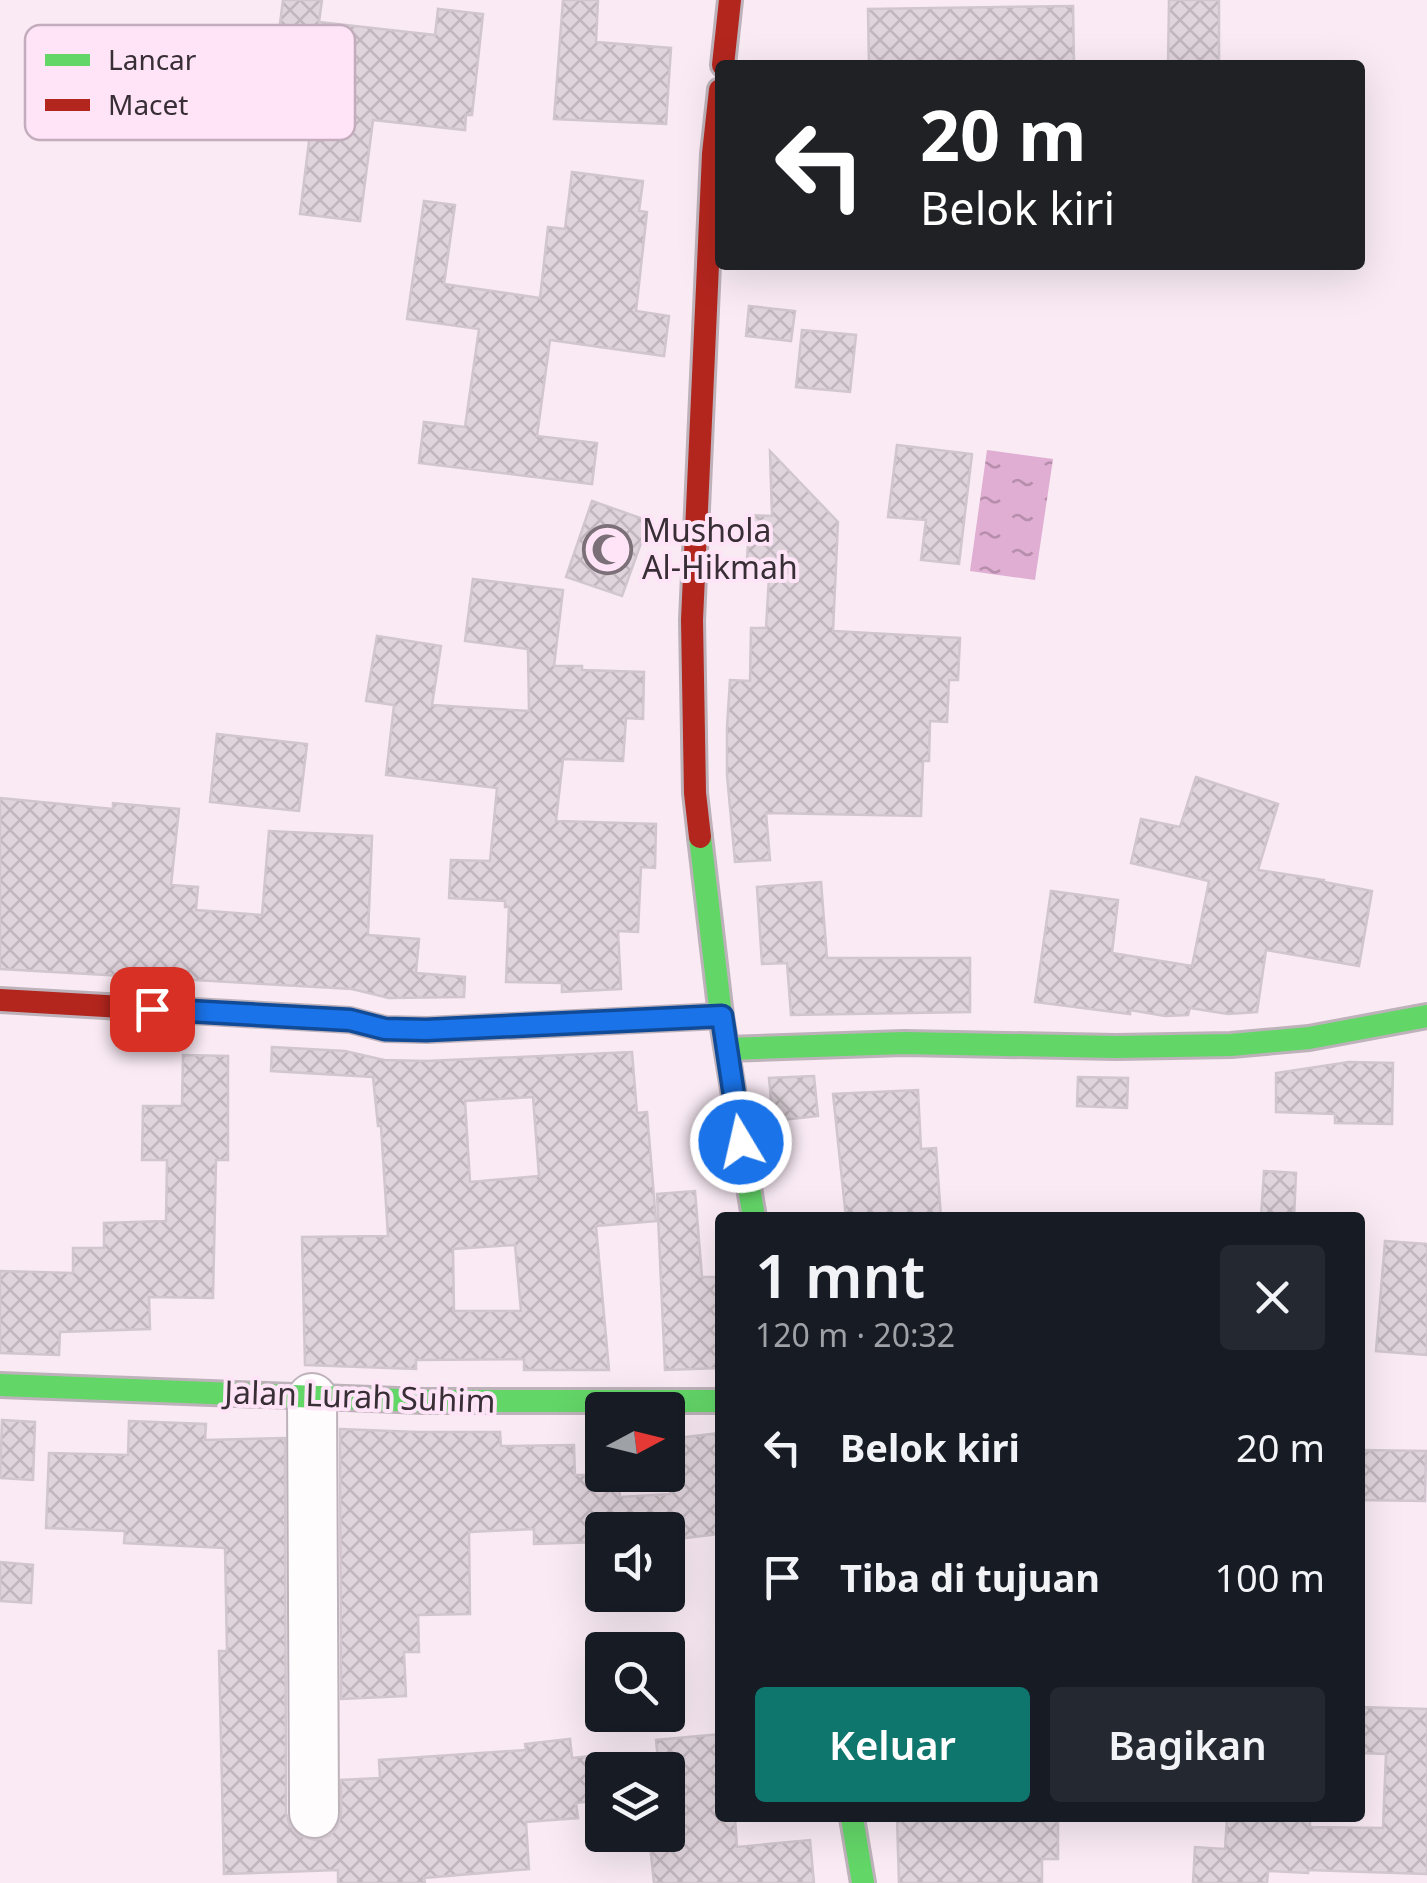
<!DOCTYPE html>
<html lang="id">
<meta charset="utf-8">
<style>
:root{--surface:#171b24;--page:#242831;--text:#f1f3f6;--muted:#9ea1a6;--accent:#0f766e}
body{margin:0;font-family:"Noto Sans",sans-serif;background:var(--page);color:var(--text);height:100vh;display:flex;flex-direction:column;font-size:38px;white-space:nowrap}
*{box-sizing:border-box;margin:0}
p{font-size:32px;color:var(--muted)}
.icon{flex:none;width:55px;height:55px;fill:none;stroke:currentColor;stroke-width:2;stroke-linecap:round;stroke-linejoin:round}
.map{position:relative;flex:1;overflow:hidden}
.drawer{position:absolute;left:715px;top:1212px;width:650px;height:610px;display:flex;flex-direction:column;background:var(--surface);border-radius:10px;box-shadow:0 10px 40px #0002}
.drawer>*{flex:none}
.banner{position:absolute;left:715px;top:60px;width:650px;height:210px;border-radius:10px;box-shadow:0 10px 40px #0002;background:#202124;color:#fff;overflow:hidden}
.needle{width:65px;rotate:83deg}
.fabs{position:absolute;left:585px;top:1392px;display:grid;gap:20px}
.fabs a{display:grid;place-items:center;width:100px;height:100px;border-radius:10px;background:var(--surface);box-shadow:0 10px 40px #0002;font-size:50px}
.pin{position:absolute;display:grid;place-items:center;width:85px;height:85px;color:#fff;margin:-42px;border-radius:20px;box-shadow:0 5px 15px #0006}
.me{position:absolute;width:110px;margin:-55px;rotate:351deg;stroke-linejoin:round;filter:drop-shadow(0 0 8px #0008)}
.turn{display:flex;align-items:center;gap:35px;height:210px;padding:0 40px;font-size:45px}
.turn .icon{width:130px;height:130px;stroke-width:2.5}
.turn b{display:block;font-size:70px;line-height:85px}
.round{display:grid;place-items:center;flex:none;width:105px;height:105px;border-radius:10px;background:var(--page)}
.summary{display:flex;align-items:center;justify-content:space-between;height:170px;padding:0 40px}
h1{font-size:60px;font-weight:600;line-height:75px}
.action{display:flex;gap:20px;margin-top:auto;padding:20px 40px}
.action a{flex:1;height:115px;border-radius:10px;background:var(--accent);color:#fff;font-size:40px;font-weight:600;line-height:115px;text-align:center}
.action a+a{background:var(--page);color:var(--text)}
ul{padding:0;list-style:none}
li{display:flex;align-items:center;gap:30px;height:130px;padding:0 40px}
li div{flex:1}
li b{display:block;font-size:38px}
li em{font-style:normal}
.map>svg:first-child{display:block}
</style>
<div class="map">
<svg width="1427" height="1883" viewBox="0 0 1427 1883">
<defs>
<pattern id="water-ripples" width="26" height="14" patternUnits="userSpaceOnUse" patternTransform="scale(2.5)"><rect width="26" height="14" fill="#dfaed2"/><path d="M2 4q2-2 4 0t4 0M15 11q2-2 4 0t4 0" fill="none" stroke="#b68eab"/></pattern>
<pattern id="building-cross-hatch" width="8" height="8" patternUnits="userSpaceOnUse" patternTransform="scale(2.5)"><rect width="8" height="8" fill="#e0d4dc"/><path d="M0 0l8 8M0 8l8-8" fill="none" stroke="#c1b6bd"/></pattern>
</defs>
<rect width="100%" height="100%" fill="#f9eaf4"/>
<polygon fill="url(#water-ripples)" points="987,450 1053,459 1035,580 970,571"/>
<g fill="url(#building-cross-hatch)" stroke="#d1c6ce" stroke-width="2.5" fill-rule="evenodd">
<polygon points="283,0 322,0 319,22 435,35 438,9 483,14 472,115 466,115 465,130 373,120 360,221 300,214 319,61 276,56"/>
<polygon points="563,0 598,0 596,42 671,48 666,124 554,119"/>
<polygon points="1169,0 1219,0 1219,65 1168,65"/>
<polygon points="1073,6 1074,65 869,65 868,9"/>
<polygon points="572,172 643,181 639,211 647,212 636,311 669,316 664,356 550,340 537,436 597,443 592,484 419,463 424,422 465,427 479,329 407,319 424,201 455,205 444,284 540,298 548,227 565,229"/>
<polygon points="749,306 795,311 791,341 746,336"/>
<polygon points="802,330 856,335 850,392 796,387"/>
<polygon points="897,445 972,454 959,564 921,560 926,520 888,517"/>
<polygon points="770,451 838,522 833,631 960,638 958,680 949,680 947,722 930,721 929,761 923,761 921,816 766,813 770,860 735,862 727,775 727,727 730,680 750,681 751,628 766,628 770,560 747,559 750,515 772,516"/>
<polygon points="592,501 649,521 622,596 566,577"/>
<polygon points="473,579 563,590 554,666 582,666 582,670 644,672 643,719 626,718 623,761 563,759 556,821 656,824 655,868 641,867 638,932 618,931 621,989 562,992 562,983 506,982 509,907 505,907 505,901 449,898 451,860 490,861 497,788 386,775 394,705 366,701 377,636 441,646 432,705 529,711 528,649 465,641"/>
<polygon points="217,734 307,744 299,811 210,802"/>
<polygon points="1196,777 1278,804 1258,870 1324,880 1324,882 1372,891 1359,966 1266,950 1257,1012 1228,1014 1190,1008 1188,1015 1165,1016 1130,1010 1130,1014 1035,1002 1051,891 1118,900 1112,953 1192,966 1209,881 1131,863 1141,819 1180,827"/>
<polygon points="0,798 113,809 113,803 179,809 171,885 198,887 196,910 262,915 269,831 372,836 368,935 419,939 416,973 465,977 464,997 389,998 352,989 0,969"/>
<polygon points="821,882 827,958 970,958 970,1012 791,1015 787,963 762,964 757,887"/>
<path d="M272,1047L345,1051L384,1060L426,1061L632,1052L637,1113L647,1112L656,1221L596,1226L609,1370H524V1359L416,1360V1369L305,1365L302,1237L388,1236L381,1126H378L373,1077L271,1071ZM533,1097L539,1176L470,1182L465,1101ZM515,1245L521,1311H454L453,1249Z"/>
<polygon points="183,1055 228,1056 228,1160 216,1160 213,1298 149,1297 150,1329 60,1332 59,1355 0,1353 0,1271 73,1273 73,1248 104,1248 104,1223 166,1221 167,1160 142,1160 143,1106 182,1106"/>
<polygon points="1349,1062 1393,1063 1392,1124 1335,1123 1335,1114 1276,1112 1276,1073"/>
<polygon points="814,1076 818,1116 773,1121 769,1078"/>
<polygon points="1078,1077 1128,1078 1127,1108 1077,1106"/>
<polygon points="918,1090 921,1149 936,1148 941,1218 846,1218 833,1094"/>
<polygon points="1264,1171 1296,1173 1294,1218 1261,1218"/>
<polygon points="695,1191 702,1277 720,1277 720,1368 665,1370 657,1194"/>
<polygon points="1385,1241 1427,1244 1427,1355 1376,1351"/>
<polygon points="2,1420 35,1422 33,1480 0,1478"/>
<polygon points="129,1421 206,1424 205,1440 285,1438 286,1813 290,1826 300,1836 315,1840 329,1836 337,1827 341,1814 341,1780 380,1778 379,1760 526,1750 525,1744 570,1739 572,1758 602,1755 602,1800 576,1803 578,1818 526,1822 529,1869 424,1878 425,1883 338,1883 338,1870 224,1874 219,1651 227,1651 225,1548 124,1543 125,1531 46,1528 49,1453 128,1455"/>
<polygon points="340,1429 417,1432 500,1432 501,1446 574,1445 575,1475 618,1475 620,1497 670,1494 668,1439 720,1433 720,1534 668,1540 668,1530 602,1530 602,1542 534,1544 534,1529 469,1532 470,1614 418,1615 419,1652 404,1652 406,1696 341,1699"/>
<polygon points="1360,1450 1426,1451 1425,1501 1360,1500"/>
<polygon points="0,1562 33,1565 31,1603 0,1601"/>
<polygon points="1360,1707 1427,1709 1427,1874 1308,1870 1308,1873 1268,1871 1267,1883 1193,1883 1195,1847 1225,1849 1227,1818 1310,1821 1310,1827 1383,1828 1386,1754 1360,1753"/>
<polygon points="720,1734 720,1818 735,1818 737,1847 810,1840 814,1883 654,1883 649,1835 668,1835 668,1770 659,1770 656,1740"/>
<polygon points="897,1818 1058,1818 1058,1859 1042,1859 1042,1883 899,1883"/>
</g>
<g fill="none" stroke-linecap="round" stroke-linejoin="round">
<defs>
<polyline id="street" points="312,1398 314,1813"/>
<g id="fast">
<polyline points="700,837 721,1016 754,1218"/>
<polyline points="727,1049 904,1043 1116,1047 1231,1045 1309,1038 1427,1016"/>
<polyline points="0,1385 424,1401 720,1401"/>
<polyline points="852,1818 863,1883"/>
</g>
<g id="jam">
<polyline points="723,65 730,0"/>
<polyline points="700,837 695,793 692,620 713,154 720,90"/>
<polyline points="0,1000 350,1020 385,1029 427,1030 721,1016"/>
</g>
</defs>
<use href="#street" stroke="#beb2ba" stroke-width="52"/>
<use href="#fast" stroke="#beb2ba" stroke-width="28"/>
<use href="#jam" stroke="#beb2ba" stroke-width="28"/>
<use href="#street" stroke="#fefcfd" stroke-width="48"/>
<use href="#fast" stroke="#63d668" stroke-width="22"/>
<use href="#jam" stroke="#b3261e" stroke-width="22"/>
</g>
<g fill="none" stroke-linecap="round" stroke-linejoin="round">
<defs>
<polyline id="route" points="152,1009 350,1020 385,1029 426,1030 722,1016 741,1142"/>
</defs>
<use href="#route" stroke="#114b97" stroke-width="25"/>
<use href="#route" stroke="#1a73e8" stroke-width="18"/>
</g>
<defs>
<symbol id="mosque-ring" viewBox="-11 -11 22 22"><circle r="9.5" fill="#ffe4f7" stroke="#7c7078" stroke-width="1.5"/><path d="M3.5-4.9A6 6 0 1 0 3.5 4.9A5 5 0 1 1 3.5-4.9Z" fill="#7c7078"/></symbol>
</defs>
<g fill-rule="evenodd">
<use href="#mosque-ring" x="580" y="522" width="55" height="55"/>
</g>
<g text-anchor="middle" stroke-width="8" stroke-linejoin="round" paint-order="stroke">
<g font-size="32" fill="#382e35" stroke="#ffe4f7" text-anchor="start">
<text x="642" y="542">Mushola<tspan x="642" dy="37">Al-Hikmah</tspan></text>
</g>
<g font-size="32" fill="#382e35" stroke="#ffe4f7">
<text transform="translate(360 1397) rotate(2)" y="11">Jalan Lurah Suhim</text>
</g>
</g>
<rect x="25" y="25" width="330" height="115" rx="15" fill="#ffe4f7" stroke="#c3adbd" stroke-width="2.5"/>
<rect x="45" y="54" width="45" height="12" fill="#63d668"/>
<rect x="45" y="99" width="45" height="12" fill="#b3261e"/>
<g font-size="28" fill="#382e35">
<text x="108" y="70">Lancar</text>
<text x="108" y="115">Macet</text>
</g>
</svg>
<div class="fabs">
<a><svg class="needle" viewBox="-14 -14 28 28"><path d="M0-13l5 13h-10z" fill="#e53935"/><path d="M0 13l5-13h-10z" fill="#9ea1a6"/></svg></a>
<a><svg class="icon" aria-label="sound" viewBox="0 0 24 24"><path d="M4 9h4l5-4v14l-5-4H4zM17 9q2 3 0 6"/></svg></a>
<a><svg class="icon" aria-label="search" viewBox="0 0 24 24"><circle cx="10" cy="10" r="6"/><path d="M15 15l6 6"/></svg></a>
<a><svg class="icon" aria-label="layers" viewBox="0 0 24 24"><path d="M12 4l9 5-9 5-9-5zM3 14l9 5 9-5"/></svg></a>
</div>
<div class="pin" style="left:152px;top:1009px;background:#d93025"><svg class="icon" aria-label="arrive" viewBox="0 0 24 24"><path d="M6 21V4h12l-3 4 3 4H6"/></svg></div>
<svg class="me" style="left:741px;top:1142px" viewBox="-20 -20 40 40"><circle r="17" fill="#1a73e8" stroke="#fff" stroke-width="3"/><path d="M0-11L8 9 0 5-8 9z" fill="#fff"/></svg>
<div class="banner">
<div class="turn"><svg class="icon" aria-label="left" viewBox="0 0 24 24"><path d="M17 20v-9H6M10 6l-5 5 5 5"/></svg><div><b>20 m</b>Belok kiri</div></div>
</div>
<section class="drawer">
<div class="summary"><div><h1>1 mnt</h1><p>120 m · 20:32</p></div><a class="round"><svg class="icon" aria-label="close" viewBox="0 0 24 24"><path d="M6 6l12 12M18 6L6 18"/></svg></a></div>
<ul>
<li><svg class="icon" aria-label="left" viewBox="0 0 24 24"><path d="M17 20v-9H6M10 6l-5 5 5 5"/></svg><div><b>Belok kiri</b></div><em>20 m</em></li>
<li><svg class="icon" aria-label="arrive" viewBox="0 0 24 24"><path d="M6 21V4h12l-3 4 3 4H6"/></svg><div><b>Tiba di tujuan</b></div><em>100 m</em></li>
</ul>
<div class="action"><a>Keluar</a><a>Bagikan</a></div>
</section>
</div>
